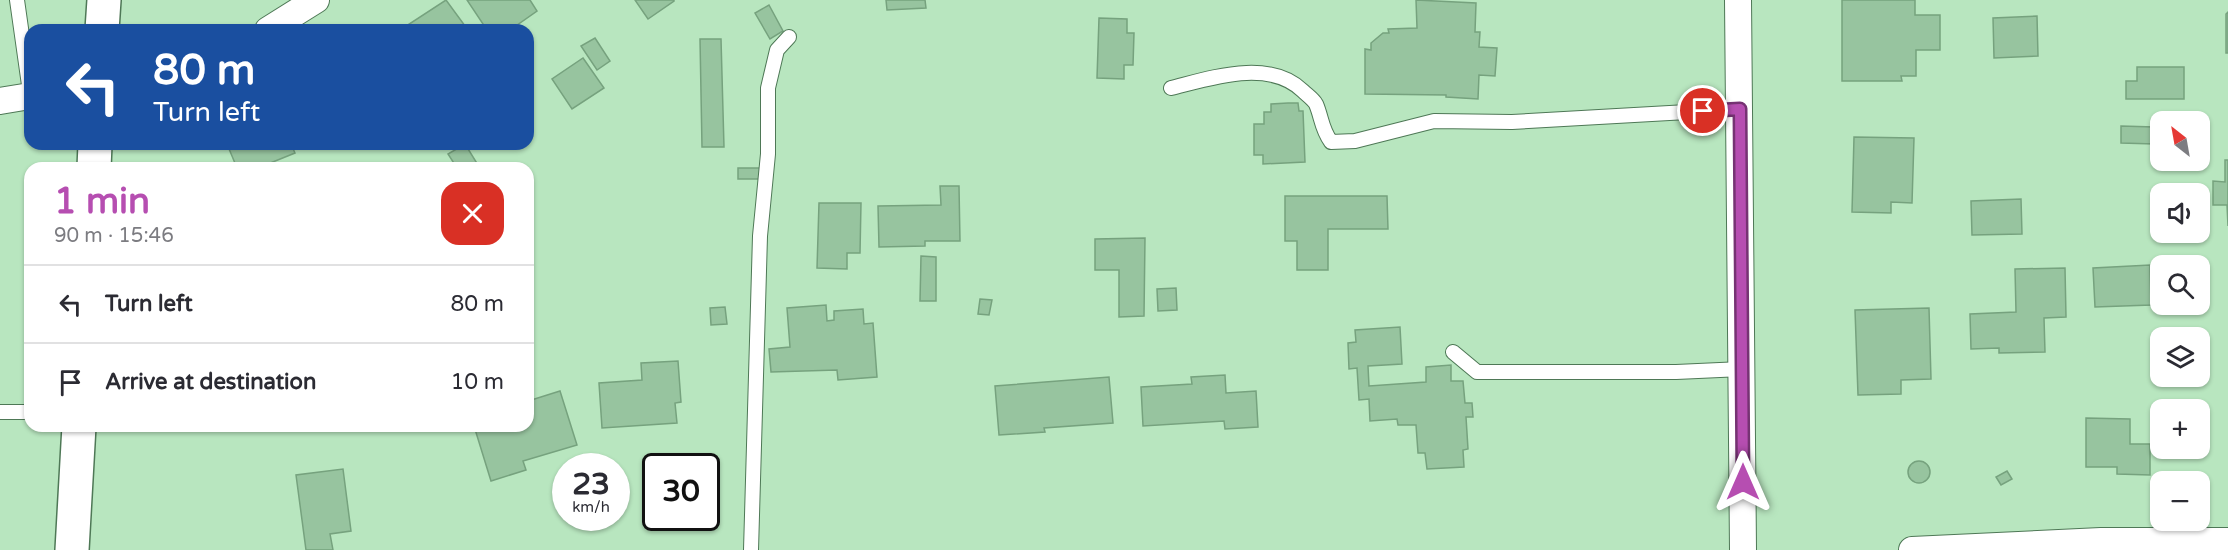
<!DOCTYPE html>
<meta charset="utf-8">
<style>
:root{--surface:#fff;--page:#f2f2f3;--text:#2b2b33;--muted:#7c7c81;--line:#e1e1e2;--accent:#b64eb1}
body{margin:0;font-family:"Varela Round",sans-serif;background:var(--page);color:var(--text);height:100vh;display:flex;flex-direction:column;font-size:22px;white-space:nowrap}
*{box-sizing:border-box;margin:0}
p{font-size:20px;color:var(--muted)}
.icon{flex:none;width:33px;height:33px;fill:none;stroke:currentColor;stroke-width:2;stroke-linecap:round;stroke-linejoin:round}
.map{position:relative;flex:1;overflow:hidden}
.drawer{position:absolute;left:24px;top:162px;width:510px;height:270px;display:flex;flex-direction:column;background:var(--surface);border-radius:18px;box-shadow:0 2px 4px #0004}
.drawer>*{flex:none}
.top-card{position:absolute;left:24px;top:24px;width:510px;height:126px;border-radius:18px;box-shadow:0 2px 4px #0004;background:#1a4fa0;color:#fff;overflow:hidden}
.needle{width:39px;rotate:329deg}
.controls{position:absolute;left:2150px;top:111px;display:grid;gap:12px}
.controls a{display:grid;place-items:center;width:60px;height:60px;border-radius:12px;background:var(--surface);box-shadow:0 2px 4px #0004;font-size:30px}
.speed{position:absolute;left:552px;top:453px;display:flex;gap:12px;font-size:30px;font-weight:700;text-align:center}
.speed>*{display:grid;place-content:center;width:78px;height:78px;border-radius:50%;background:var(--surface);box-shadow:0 2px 4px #0004;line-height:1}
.speed small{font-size:15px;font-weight:400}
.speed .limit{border:3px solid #111;border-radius:9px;background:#fff;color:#111}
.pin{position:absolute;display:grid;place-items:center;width:51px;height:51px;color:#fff;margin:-26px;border:3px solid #fff;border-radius:50%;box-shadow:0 2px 6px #0007}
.me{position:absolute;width:66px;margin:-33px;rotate:0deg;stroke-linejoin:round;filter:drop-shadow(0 0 4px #0008)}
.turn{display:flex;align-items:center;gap:21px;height:126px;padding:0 30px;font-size:27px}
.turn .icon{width:78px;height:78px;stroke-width:2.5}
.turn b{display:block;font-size:42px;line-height:51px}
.round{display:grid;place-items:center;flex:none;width:63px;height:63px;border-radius:18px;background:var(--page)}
.headline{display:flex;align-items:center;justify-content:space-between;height:102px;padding:0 30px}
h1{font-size:36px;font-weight:700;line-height:45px;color:var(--accent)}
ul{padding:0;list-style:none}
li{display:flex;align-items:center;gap:18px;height:78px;padding:0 30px;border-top:2px solid var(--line)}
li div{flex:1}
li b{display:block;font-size:22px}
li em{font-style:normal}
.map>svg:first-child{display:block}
</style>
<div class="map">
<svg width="2228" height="550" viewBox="0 0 2228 550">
<rect width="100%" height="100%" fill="#b8e6bf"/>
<g fill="#97c49f" stroke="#76a27e" stroke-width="1.5">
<polygon points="446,0 468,30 400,30"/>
<polygon points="467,0 530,0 537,11 510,30 487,30"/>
<polygon points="635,0 674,0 674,1 648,19"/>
<polygon points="886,0 925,0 926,8 887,10"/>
<polygon points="1416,0 1476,3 1475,32 1480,32 1479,47 1497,48 1495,76 1479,75 1478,99 1446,97 1446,95 1365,94 1365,49 1371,50 1371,43 1383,33 1389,33 1388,29 1417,28"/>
<polygon points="1842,0 1915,0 1915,15 1940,15 1940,50 1916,50 1916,76 1901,76 1902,81 1842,81"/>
<polygon points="769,5 783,31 770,39 755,13"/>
<polygon points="2228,12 2228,53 2226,53 2226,14"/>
<polygon points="2037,16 2038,56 1994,58 1993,18"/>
<polygon points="1099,18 1127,19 1127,33 1134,33 1133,65 1124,65 1124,79 1097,78"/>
<polygon points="595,38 610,61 597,70 581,46"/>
<polygon points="700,39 721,39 724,147 702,147"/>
<polygon points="583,58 604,88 572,109 552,79"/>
<polygon points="2137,67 2184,67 2184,99 2126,99 2126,81 2137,81"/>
<polygon points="1288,103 1298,103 1299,111 1303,111 1305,162 1263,164 1263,155 1254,155 1254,124 1264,124 1264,112 1271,112 1271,104"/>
<polygon points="2121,126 2154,127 2154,144 2121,143"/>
<polygon points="1854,137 1914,138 1912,203 1891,202 1891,213 1852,212"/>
<polygon points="227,144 291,144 295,153 258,168 237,168"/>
<polygon points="465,144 478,165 473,168 457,168 448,154"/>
<polygon points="2225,160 2228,160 2228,226 2227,205 2213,205 2213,181 2225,182"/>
<rect x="738" y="168" width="23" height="11"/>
<polygon points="940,186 959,186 960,241 925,241 925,246 879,247 878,206 941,205"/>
<polygon points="1285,196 1387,196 1388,229 1328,229 1328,270 1297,270 1297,241 1285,241"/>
<polygon points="2021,199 2022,234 1972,235 1971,201"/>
<polygon points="819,203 861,203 860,253 847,253 847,269 817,268"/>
<polygon points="1145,238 1144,316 1119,317 1119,270 1095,270 1095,239"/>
<polygon points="921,256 936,257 936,301 920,301"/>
<polygon points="2150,265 2151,305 2095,307 2093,268"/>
<polygon points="2065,268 2066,317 2044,318 2045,352 1999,353 1999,348 1971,349 1970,314 2016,312 2015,269"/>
<polygon points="1176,288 1177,310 1158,311 1157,289"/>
<polygon points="980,299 992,300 989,315 978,314"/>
<polygon points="826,305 827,321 834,320 834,311 863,309 864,324 873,323 877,377 838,380 837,370 771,372 769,349 790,347 787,308"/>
<polygon points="725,307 727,324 711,325 710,308"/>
<polygon points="1929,308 1931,379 1901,380 1901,394 1858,395 1855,310"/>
<polygon points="1400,327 1402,364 1368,366 1369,386 1426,382 1426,367 1451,365 1451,381 1463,381 1465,403 1472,403 1473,417 1466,417 1468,449 1463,450 1464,467 1427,469 1425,453 1418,453 1416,425 1398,425 1397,419 1370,421 1369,399 1359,400 1357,368 1349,369 1348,343 1356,342 1355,330"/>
<polygon points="678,361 681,402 675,403 677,423 602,428 599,383 642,380 641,363"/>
<polygon points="1225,375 1226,393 1256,391 1258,427 1225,429 1224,421 1143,426 1141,387 1192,384 1191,377"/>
<polygon points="1109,377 1113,423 1044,428 1045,432 999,435 995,386"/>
<polygon points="560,391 577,445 523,461 526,470 491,481 474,426 528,426 528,401"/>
<polygon points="2086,418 2130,419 2130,444 2150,444 2150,475 2117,474 2117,467 2086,467"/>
<circle cx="1919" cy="472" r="11"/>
<polygon points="343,469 351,531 330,534 333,550 306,550 296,475"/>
<polygon points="2007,471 2012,479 2001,485 1996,477"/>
</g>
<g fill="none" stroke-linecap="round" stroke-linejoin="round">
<defs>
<g id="service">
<polyline points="17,0 30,92"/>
<path d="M1171,88C1211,78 1269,58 1303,91C1307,95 1313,99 1316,104C1322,118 1321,128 1331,142L1355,141L1434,121L1512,122L1740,109"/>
<polyline points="1453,352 1477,372 1676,372 1742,369"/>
<polyline points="0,412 30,412"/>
<polyline points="751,550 760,236 768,154 768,88 777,50 789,37"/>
</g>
<g id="minor">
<polyline points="1738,0 1743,550"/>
<polyline points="268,30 316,0"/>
<polyline points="0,101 30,96"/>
<polyline points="1912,550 2101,541 2228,541"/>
</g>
<g id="secondary">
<polyline points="102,30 104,0"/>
<polyline points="94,168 95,144"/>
<polyline points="72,550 79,426"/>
</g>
</defs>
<use href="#service" stroke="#4e7856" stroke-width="16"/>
<use href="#minor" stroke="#4e7856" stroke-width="28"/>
<use href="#secondary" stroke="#4e7856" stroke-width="36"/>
<use href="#service" stroke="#fff" stroke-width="14"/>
<use href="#minor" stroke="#fff" stroke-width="26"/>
<use href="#secondary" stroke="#fff" stroke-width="33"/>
</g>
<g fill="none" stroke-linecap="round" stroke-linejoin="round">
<defs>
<polyline id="route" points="1703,111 1740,109 1743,482"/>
</defs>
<use href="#route" stroke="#763373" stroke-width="15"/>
<use href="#route" stroke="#b64eb1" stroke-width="10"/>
</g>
</svg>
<div class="controls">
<a><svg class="needle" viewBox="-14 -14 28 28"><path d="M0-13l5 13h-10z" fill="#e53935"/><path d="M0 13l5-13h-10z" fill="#7c7c81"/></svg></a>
<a><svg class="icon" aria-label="sound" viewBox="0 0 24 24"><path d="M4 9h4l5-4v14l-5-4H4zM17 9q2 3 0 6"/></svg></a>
<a><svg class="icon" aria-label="search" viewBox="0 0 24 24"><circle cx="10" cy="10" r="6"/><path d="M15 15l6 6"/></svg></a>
<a><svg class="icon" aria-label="layers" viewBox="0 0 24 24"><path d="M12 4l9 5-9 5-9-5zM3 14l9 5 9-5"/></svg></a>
<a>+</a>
<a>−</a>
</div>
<div class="speed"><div>23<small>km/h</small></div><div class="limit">30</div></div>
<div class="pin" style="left:1703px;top:111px;background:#d93025"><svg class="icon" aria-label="arrive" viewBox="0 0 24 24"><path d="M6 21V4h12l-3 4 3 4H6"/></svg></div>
<svg class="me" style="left:1743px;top:482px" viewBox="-20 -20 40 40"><path d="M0-17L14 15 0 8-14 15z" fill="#b64eb1" stroke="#fff" stroke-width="4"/></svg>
<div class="top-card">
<div class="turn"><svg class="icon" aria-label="left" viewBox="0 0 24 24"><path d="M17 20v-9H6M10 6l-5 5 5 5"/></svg><div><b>80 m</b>Turn left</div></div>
</div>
<section class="drawer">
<div class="headline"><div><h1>1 min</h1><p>90 m · 15:46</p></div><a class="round" style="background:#d93025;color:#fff"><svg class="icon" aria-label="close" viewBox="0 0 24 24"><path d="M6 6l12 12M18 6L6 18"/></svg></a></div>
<ul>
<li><svg class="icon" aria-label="left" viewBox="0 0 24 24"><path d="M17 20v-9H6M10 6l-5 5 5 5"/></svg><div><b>Turn left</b></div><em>80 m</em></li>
<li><svg class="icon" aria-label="arrive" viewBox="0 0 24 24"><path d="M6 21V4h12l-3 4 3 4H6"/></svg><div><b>Arrive at destination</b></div><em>10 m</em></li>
</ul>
</section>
</div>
